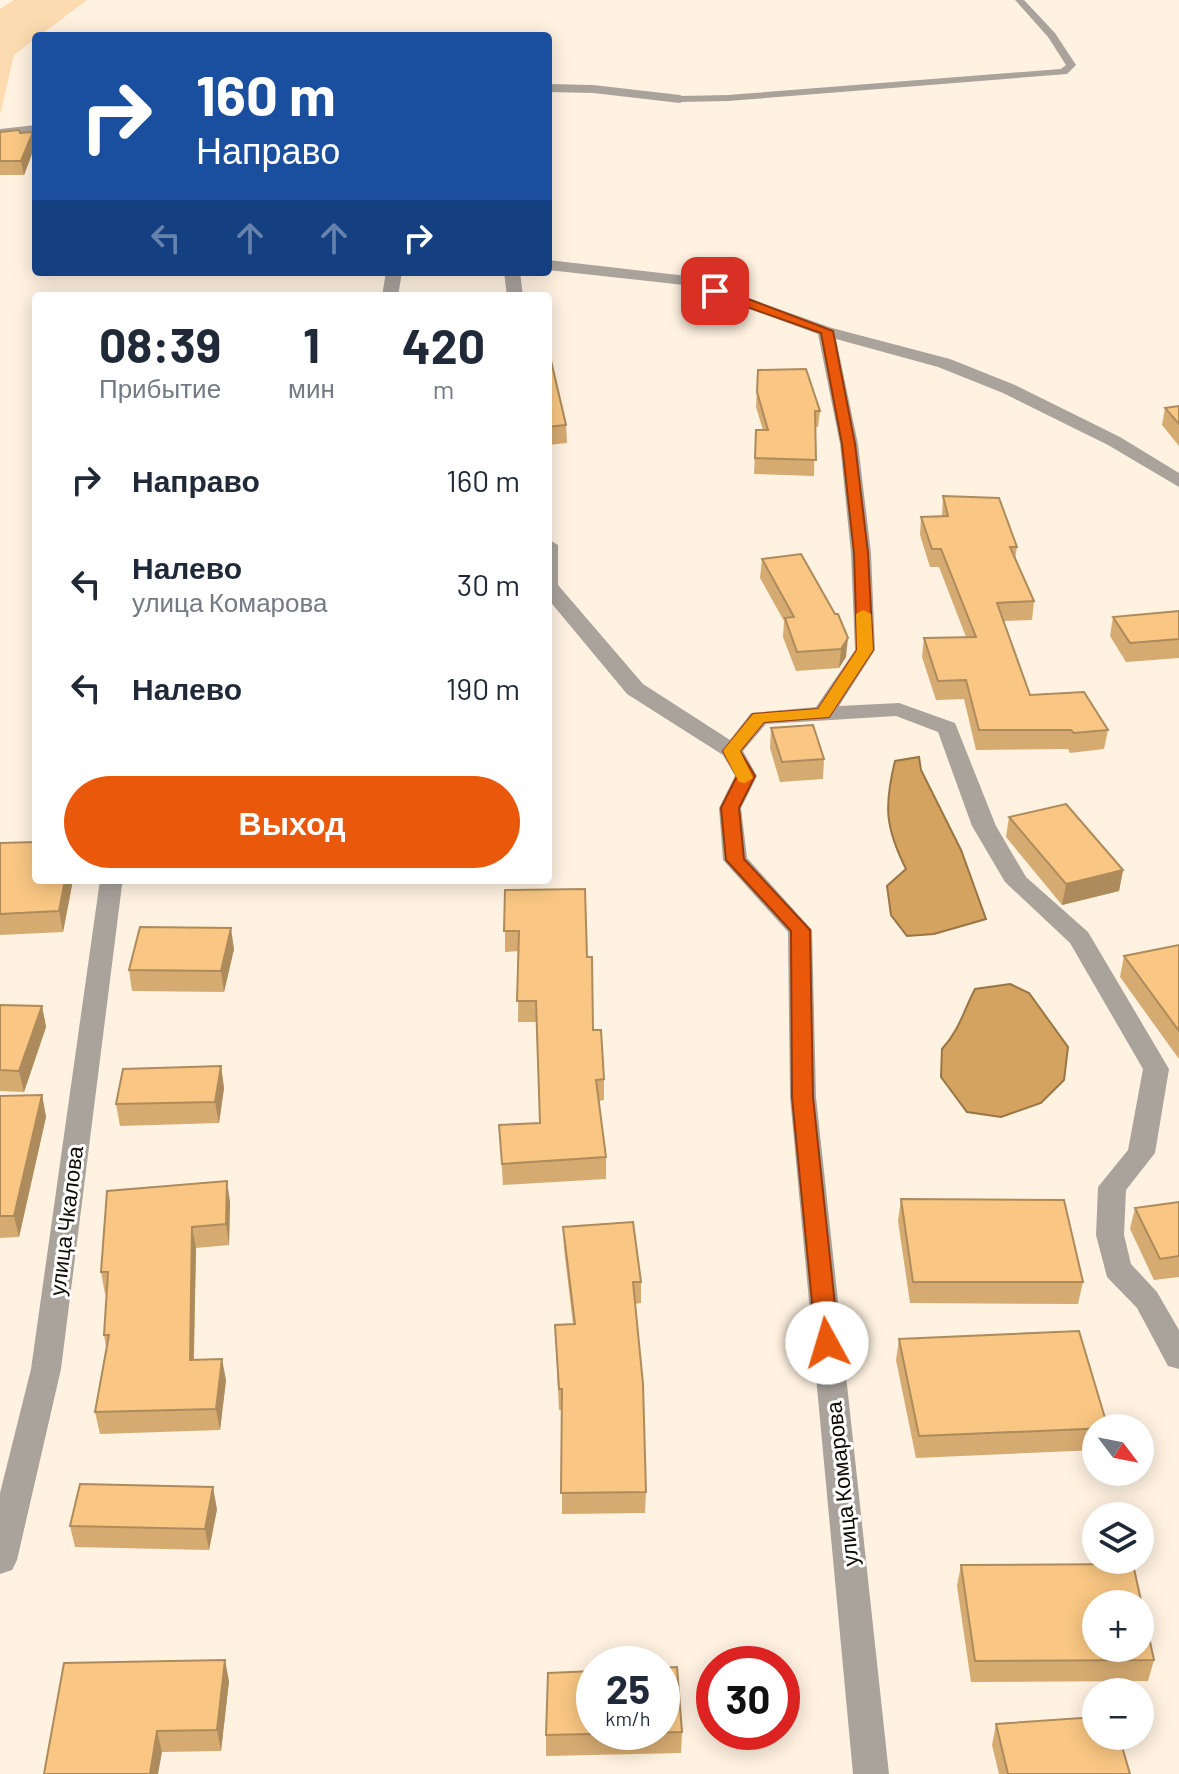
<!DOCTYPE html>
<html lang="ru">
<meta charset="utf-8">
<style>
:root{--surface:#fff;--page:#f2f2f3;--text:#1f2937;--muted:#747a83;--accent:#ea580c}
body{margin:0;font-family:Barlow,sans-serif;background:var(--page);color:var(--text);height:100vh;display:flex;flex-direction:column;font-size:30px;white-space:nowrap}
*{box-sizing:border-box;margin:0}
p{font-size:26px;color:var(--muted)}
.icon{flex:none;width:44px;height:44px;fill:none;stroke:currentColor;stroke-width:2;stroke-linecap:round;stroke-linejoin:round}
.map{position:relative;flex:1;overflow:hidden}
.details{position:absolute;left:32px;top:292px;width:520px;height:592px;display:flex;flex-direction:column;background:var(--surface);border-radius:8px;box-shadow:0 4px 20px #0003}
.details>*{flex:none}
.hud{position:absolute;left:32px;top:32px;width:520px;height:244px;border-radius:8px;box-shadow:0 4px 20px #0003;background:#1a4fa0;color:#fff;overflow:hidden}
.needle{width:52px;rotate:122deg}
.buttons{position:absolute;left:1082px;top:1414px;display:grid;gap:16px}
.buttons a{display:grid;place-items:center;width:72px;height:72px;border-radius:50%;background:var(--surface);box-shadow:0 4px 20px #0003;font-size:40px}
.speed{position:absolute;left:576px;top:1646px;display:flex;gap:16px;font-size:40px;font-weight:700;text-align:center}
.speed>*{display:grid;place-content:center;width:104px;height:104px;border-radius:50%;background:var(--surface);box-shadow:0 4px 20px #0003;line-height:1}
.speed small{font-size:20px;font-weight:400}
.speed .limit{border:12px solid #d22;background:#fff;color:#111}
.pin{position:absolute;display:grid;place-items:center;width:68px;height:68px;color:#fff;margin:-34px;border-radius:16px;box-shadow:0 4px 12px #0006}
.me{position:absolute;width:88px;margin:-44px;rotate:354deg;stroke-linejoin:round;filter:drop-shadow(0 0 6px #0008)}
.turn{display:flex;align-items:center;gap:28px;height:168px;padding:0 32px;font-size:36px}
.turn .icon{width:104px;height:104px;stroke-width:2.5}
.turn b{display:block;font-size:56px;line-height:68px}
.lanes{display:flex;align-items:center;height:76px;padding:0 32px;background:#0003;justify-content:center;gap:40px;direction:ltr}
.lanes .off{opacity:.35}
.eta{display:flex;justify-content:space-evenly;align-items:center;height:136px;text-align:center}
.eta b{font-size:48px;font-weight:700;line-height:56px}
.button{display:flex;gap:16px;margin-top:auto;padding:16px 32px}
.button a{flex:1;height:92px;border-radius:48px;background:var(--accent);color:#fff;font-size:32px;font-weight:700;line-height:92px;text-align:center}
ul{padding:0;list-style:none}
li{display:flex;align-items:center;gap:24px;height:104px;padding:0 32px}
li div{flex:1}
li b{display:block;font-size:30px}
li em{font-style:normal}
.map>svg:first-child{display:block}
</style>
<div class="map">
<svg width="1179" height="1774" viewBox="0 0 1179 1774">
<rect width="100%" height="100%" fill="#fff2e1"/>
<polygon fill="#fddbb1" points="14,0 87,0 14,55 0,115 0,9"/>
<g fill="#d4a360" stroke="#997545" stroke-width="2">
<path d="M919,757L921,770L961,850L986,919L934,934L907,936L891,915L887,886L906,869C885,827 884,806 895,761Z"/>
<path d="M1010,984L1029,993L1068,1047L1064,1080L1041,1103L1001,1117L967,1112L941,1077L942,1049C960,1029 963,1012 975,989Z"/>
</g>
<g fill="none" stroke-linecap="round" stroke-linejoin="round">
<polygon fill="#a9a39c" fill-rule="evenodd" points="1015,0 1024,0 1055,33 1076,65 1067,74 728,101 680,102 675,99 680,96 728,95 1061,69 1066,65 1048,37"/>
<g fill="#a9a39c" fill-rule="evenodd">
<polygon points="548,84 593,85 680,95 687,99 680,103 593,93 548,92"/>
<polygon points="36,125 36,133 0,137 0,129"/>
<polygon points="548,260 687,276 832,328 950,359 1015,385 1120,437 1179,473 1179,487 1108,445 1003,393 938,367 836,339 858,444 871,553 875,650 839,706 899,703 955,723 996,826 1026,877 1088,932 1169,1069 1155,1153 1126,1190 1124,1235 1131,1264 1157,1292 1179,1330 1179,1369 1168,1366 1137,1308 1107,1277 1096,1235 1098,1187 1128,1150 1143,1069 1070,943 1005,882 972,826 938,732 896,716 766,724 743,751 757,776 741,808 747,858 812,930 816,1097 889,1774 853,1774 790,1097 788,932 723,860 719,808 735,776 723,755 627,694 548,599 548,539 558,545 558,585 643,684 730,740 751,713 816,707 855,650 851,553 840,444 818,334 684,285 548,270"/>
<polygon points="386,272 402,272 398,296 382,296"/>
<polygon points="504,272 520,272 523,296 507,296"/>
<polygon points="100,880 125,880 122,885 61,1369 17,1560 12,1570 0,1574 0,1493 31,1369"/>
</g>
</g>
<g fill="#d6ab71">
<polygon points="0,132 33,132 35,146 24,175 0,175"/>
<polygon points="548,352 566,425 567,443 548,445"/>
<polygon points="758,370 820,411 818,427 815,427 814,476 754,474 756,430 763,430 756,407"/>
<polygon points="1179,406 1179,446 1162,425 1165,408"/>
<polygon points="943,496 1017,547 1015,559 1034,601 1032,620 1004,621 1030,695 1108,730 1104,749 1070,753 1068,749 976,750 964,699 936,700 922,657 924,638 966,637 939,567 930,567 920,535 921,517 942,516"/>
<polygon points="801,554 846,657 839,668 796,671 783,637 784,621 760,578 762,559"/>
<polygon points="1179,611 1179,658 1126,662 1110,636 1113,617"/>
<polygon points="771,728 824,759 823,779 780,782 770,748"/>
<polygon points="1009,817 1123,870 1119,891 1062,905 1006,837"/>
<polygon points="0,843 73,880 63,932 0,935"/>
<polygon points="505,890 587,957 593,1030 604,1079 604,1100 599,1101 606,1157 606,1179 503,1185 499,1125 540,1123 536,1022 518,1022 519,951 505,952"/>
<polygon points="1179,945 1179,1059 1120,977 1124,956"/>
<polygon points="234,949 224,992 132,991 129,970"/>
<polygon points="0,1005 42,1006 46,1027 24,1092 0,1091"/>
<polygon points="221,1066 224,1088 219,1123 120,1126 116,1104"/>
<polygon points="42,1095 46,1117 19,1237 0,1238 0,1096"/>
<polygon points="901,1199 1083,1282 1078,1304 910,1303 898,1221"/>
<polygon points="230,1202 229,1245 196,1248 194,1360 226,1380 220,1430 100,1434 95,1412 106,1347 104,1335 107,1294 105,1294 101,1272"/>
<polygon points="1179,1202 1179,1277 1154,1280 1130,1229 1135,1208"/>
<polygon points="563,1227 641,1282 641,1303 635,1304 646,1492 645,1513 562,1514 562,1410 559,1410 555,1325 573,1324 564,1248"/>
<polygon points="899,1339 1096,1428 1096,1450 916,1458 896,1360"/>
<polygon points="217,1509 209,1550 75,1547 70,1526"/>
<polygon points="961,1565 1154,1660 1148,1681 971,1682 957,1586"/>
<polygon points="229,1681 221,1751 162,1752 44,1774"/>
<polygon points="996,1724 1130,1774 999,1774 992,1745"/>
<polygon points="682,1732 681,1753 546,1756 546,1735"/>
</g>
<g fill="#ae8b5c">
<polygon points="33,132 35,146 24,175 21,161"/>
<polygon points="848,638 846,657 839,668 841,649"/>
<polygon points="1123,870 1119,891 1062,905 1066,884"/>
<polygon points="65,880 73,880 63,932 59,911"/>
<polygon points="231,928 234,949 224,992 221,971"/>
<polygon points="42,1006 46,1027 24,1092 19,1071"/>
<polygon points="221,1066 224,1088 219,1123 215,1102"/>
<polygon points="42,1095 46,1117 19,1237 14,1216"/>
<polygon points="227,1181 230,1202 229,1245 226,1224"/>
<polygon points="192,1227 196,1248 193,1381 190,1360"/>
<polygon points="222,1359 226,1380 220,1430 216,1409"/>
<polygon points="213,1487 217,1509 209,1550 205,1529"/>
<polygon points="225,1660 229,1681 221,1751 217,1730"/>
<polygon points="157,1731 162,1752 158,1774 150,1774"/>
</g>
<g fill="#f9c783" stroke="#ae8b5c" stroke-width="2" fill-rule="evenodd">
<polygon points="19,130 20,133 33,132 21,161 0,161 0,132"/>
<polygon points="548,352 549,352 566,425 548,427"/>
<polygon points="806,369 820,411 815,411 816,460 755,458 756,430 768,430 757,392 758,370"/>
<polygon points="1179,406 1179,424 1165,408"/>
<polygon points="943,496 999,498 1017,547 1010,547 1034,601 997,603 1030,695 1084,692 1108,730 1074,733 1071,730 979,730 966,680 938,681 924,638 976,637 941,549 932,549 921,517 948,516"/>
<polygon points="801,554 835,614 838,614 848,638 841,649 797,652 785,618 794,617 762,559"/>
<polygon points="1179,611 1179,639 1130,643 1113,617"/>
<polygon points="813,725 824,759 782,762 771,728"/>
<polygon points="1066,804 1123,870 1066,884 1009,817"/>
<polygon points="36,842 36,880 65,880 59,911 0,914 0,843"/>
<polygon points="585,889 587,957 592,957 593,1030 601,1030 604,1079 596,1080 606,1157 502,1164 499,1125 540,1123 536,1001 517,1001 519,931 504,931 505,890"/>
<polygon points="140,927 231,928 221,971 129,970"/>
<polygon points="1179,945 1179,1031 1124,956"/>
<polygon points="0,1005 42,1006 19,1071 0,1070"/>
<polygon points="221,1066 215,1102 116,1104 123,1069"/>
<polygon points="42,1095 14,1216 0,1216 0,1096"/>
<polygon points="227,1181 226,1224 192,1227 190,1360 222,1359 216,1409 95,1412 109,1335 104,1335 108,1272 101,1272 107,1191"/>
<polygon points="901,1199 1064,1200 1083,1282 913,1282"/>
<polygon points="1179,1202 1179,1256 1160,1259 1135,1208"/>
<polygon points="633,1222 641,1282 633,1282 643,1384 646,1492 561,1493 562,1389 559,1389 555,1325 575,1324 563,1227"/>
<polygon points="1079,1331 1108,1428 919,1436 899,1339"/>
<polygon points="80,1484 213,1487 205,1529 70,1526"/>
<path d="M1133,1564L1154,1660L975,1661L961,1565ZM1096,1604H1140V1648H1096Z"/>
<polygon points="225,1660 217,1730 157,1731 150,1774 44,1774 64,1663"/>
<polygon points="677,1667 682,1732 546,1735 548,1673 594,1671 594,1732 662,1732 662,1668"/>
<polygon points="1096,1717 1096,1736 1119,1736 1130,1774 1008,1774 996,1724"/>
</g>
<polygon fill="#ea580c" stroke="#983908" stroke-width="2" points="710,288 719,288 833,331 855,444 868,553 873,650 829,717 764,722 740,751 755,776 739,808 744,859 810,930 813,1097 839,1343 836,1349 827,1352 819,1349 816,1343 792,1097 791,931 726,860 721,808 737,776 723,751 753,714 818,709 857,650 854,553 842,444 821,333 710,294"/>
<polygon fill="#f59e0b" points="863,610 871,614 873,650 829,717 764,722 740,751 753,778 745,783 739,782 723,751 726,747 753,714 818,709 857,650 856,614"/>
<g text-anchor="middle" stroke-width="6" stroke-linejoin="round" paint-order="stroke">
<g font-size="22" fill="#0f0b06" stroke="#fff">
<text transform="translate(66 1221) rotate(-83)" y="8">улица Чкалова</text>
<text transform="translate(842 1484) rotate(-96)" y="8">улица Комарова</text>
</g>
</g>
</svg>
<div class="buttons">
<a><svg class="needle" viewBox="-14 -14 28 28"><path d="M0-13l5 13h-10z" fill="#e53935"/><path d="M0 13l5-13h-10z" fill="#747a83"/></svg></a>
<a><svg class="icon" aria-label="layers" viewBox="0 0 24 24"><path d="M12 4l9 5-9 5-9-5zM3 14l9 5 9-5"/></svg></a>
<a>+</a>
<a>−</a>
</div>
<div class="speed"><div>25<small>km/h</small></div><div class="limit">30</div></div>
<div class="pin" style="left:715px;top:291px;background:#d93025"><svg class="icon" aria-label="arrive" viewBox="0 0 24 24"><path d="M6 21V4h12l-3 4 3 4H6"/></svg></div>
<svg class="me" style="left:827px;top:1343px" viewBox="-20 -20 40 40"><circle r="19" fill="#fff"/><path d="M0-13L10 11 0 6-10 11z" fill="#ea580c"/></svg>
<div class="hud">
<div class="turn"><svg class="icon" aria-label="right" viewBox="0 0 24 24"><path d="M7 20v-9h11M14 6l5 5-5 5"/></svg><div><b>160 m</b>Направо</div></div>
<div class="lanes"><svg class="icon off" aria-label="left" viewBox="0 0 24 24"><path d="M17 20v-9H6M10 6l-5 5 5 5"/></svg><svg class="icon off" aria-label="ahead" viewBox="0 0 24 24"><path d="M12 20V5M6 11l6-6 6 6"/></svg><svg class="icon off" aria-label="ahead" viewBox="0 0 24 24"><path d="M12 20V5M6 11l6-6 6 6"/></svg><svg class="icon" aria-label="right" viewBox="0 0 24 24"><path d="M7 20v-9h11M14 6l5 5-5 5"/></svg></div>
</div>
<section class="details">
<div class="eta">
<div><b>08:39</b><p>Прибытие</p></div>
<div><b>1</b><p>мин</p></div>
<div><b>420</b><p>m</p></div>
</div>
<ul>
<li><svg class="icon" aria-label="right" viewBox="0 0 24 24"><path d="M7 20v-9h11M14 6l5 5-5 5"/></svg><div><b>Направо</b></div><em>160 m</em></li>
<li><svg class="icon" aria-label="left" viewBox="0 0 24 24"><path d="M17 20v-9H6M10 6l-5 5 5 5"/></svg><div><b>Налево</b><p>улица Комарова</p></div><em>30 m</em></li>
<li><svg class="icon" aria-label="left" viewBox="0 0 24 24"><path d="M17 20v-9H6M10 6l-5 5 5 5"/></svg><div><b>Налево</b></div><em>190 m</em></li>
</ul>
<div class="button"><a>Выход</a></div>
</section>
</div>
